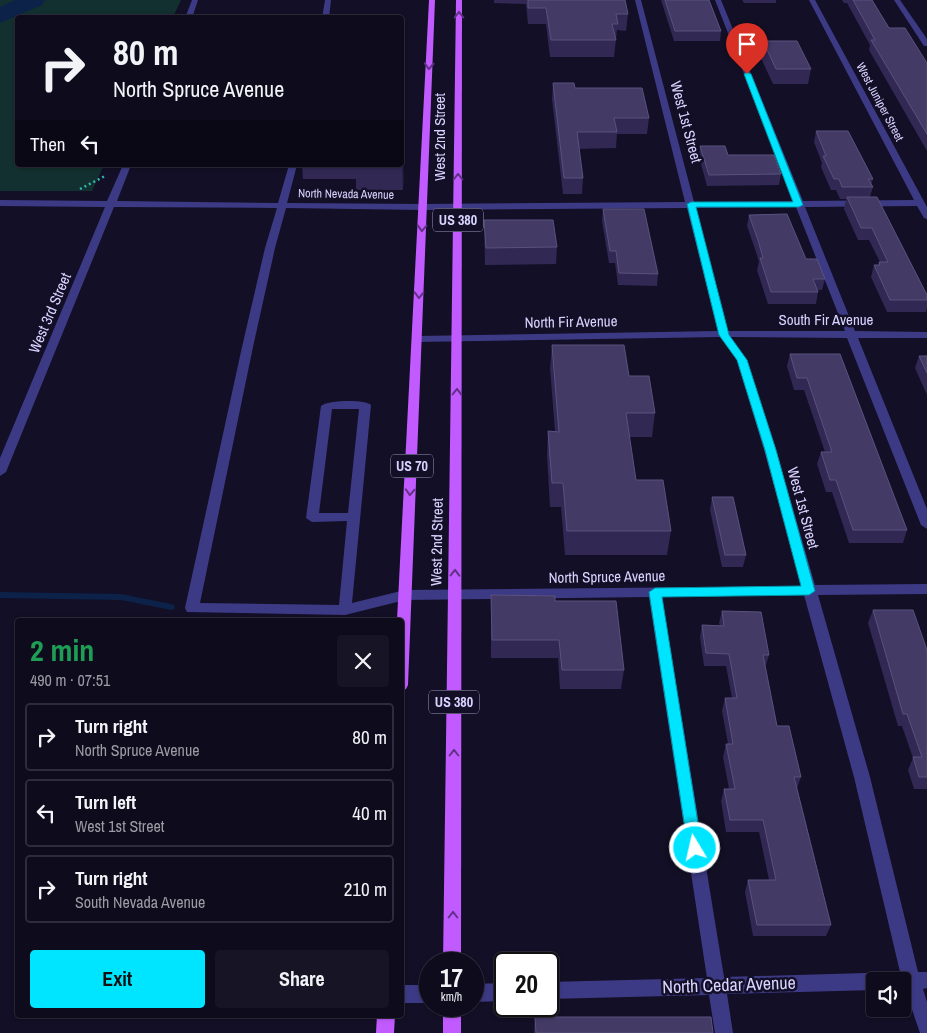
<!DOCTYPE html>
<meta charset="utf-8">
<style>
:root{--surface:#0e0b1c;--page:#171425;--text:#f1f3f6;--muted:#9b9ba3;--line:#2e2b3b;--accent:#00e5ff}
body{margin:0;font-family:"Archivo Narrow",sans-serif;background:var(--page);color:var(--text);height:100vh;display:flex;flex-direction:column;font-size:19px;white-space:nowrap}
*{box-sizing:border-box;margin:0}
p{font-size:16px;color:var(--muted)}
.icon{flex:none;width:28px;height:28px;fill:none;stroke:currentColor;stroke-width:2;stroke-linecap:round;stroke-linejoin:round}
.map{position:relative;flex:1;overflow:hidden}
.drawer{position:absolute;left:15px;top:618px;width:389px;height:400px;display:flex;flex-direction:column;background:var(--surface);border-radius:5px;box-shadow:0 1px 4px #0004,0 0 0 1px var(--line)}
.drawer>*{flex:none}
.guide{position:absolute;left:15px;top:15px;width:389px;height:152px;border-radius:5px;box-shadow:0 1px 4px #0004,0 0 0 1px var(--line);background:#0e0b1c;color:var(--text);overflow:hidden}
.fabs{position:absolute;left:866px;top:972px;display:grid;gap:10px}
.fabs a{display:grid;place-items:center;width:45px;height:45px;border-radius:5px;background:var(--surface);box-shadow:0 1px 4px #0004,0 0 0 1px var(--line);font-size:25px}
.speed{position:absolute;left:419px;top:952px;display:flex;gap:10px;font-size:25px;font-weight:700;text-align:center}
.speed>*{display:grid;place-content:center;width:65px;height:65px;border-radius:50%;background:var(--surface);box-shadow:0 1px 4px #0004,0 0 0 1px var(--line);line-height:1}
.speed small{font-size:12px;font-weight:400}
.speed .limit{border:2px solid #111;border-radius:8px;background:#fff;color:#111}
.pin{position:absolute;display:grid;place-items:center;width:42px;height:42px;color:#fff;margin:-51px -21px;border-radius:50% 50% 50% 0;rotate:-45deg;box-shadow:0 0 5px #0007}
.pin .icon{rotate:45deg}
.me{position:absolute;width:55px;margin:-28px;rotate:351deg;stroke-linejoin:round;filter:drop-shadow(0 0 4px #0008)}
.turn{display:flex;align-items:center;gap:18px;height:105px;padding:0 15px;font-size:22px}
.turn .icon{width:65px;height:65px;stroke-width:2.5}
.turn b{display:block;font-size:35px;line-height:42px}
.then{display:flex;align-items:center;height:48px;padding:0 15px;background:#0003;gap:10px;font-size:19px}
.round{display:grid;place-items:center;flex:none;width:52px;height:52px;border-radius:5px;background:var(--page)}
.summary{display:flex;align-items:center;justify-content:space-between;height:85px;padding:0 15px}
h1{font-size:30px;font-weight:700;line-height:38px;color:#1e9e55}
.action{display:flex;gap:10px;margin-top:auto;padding:10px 15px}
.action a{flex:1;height:58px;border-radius:5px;background:var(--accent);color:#111;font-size:20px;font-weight:700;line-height:58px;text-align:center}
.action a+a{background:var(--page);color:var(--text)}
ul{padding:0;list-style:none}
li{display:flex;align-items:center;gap:15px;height:68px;margin:0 10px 8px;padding:0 5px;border:2px solid var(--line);border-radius:5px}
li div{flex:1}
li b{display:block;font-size:19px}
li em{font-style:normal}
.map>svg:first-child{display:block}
</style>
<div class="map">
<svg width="927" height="1033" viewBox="0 0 927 1033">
<rect width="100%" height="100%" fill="#130f26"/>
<polygon fill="#12302f" points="0,0 181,0 173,17 18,18 18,165 104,165 92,191 0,191"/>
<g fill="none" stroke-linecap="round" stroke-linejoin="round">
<polygon fill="#0c2248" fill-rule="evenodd" points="0,592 121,594 171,604 174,605 175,607 174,609 171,610 121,600 0,598"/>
<polygon fill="#0c2248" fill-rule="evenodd" points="15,0 45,0 42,5 0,23 0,7"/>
<polyline stroke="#2fb8b0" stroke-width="2.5" stroke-dasharray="2 3" stroke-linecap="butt" points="80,189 105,176"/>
<g fill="#3d3a85" fill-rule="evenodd">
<polygon points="192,0 198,0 192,18 185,18"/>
<polygon points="325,0 331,0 329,18 322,18"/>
<path d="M635,0H641L694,202L794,201L715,0H721L803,201L914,200L809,0H815L927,207V219L924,218L917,206L805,207L855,331L927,332V338H858L927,509V529L921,525L847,338L731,337L747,360L776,450L815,585L927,584V594L818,595L870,777L918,972H927V988L923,989L927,1002V1033H920L905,989H902V981H875V990L727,994L733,1033H715L709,995L548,999V982L707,978L649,597L405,600L345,615L187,612L185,608L242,347L265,248L277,208L114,207L6,472L0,476V458L105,207L0,206V200L107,201L123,165H131L117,201L278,203L289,165H297L287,203L423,204L685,202ZM796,207L845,331H728L696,208ZM286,208L423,210L687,208L718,331L417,336L412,339L417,342L720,337L737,360L764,450L802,586L405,590L352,603L371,405C365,399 327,400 321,406L306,518L312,522L347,521L339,605L200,603L253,347L275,248ZM332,409H359L348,513H319ZM804,595L854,777L900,972L724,977L662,597Z"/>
<polygon points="894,0 900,0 927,39 927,46 924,46"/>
<polygon points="505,983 505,1001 472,1002 472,984"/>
<rect x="401" y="985" width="29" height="18"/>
</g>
<g fill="#c25bff" fill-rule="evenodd">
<polygon points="429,0 435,0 408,685 406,689 401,691 401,620 397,620"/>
<polygon points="456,0 462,0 461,964 443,964"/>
<rect x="443" y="1006" width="18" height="27"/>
<polygon points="377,1015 395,1015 394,1033 376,1033"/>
</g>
</g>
<g fill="#312854">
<polygon points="494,0 625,0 628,14 626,31 617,30 614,57 550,57 546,24 528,24 526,4 494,3"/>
<polygon points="661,0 709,0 721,31 720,41 674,41"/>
<polygon points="742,0 776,0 776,3 744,3"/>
<polygon points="842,0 872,0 889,28 927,63 927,151 869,50 870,45 847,3 844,3"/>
<polygon points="763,41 811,69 808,84 773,84 760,56"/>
<polygon points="553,83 575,88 649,118 647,134 617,134 616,148 579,149 583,178 582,194 563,194 552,99"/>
<polygon points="816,131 873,179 871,185 873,187 870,197 927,295 927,308 926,312 887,312 871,277 874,265 878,265 879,262 880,262 869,240 858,240 844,209 846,199 840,199 836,190 831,190 821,167 822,163 814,142"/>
<polygon points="401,142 404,171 403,190 356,190 356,179 303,179 302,165 401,165"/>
<polygon points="700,146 781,174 779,185 707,186 699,157"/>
<polygon points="603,209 658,274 657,286 618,285 615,263 609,263 602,221"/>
<polygon points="749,215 806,259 825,279 822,290 818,290 818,292 816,304 768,304 757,270 759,262 756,252 747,226"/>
<polygon points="484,220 557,247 556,264 485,265"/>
<polygon points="552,345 629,376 655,413 652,437 629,437 636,480 671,531 667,555 565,555 561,507 550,507 547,455 548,431 555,432 550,368"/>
<polygon points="790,354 840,354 907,530 903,543 849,543 832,492 826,492 817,464 821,452 825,452 804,390 794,390 787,366"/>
<polygon points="919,356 927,356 927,395 915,368"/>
<polygon points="712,497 746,555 743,567 722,567 710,510"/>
<polygon points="491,595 555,601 624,670 621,689 560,689 558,658 491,658"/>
<polygon points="873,610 927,650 927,789 914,789 908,770 913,758 902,726 898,726 868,623"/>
<polygon points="722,611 769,655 765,668 777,726 801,777 797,788 831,925 826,936 753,936 745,892 748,880 769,880 759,832 726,832 721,801 724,789 729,789 723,757 726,744 728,744 722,711 725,698 732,698 726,666 704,666 700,637 702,625 720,626 719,623"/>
<polygon points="535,1017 536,1033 534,1033"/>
</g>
<polygon fill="#1d163a" points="403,142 404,171 403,190 402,160"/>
<g fill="#433a66" stroke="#5a527e">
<polygon points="528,0 625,0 628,14 616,14 618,24 612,24 616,40 551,40 546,8 528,8"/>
<polygon points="665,0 709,0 721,31 675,31"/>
<polygon points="853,0 872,0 889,28 905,28 927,63 927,134 871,40 875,40"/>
<polygon points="763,41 797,41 811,69 776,69"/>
<polygon points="553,83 574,83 575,88 642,88 649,118 614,118 617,132 577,132 583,178 564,178"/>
<polygon points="816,131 848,131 873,179 868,179 873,187 842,187 839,179 834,179 823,156 826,156"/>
<polygon points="401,142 403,142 402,160 401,160"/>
<polygon points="700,146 725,146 728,155 774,155 781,174 709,175"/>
<polygon points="847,197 877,197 927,295 927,300 890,300 874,265 880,265 879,262 888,262 872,228 861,228"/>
<polygon points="603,209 644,209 658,274 619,273 616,251 610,251"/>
<polygon points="787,214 806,259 817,259 825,279 813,279 818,292 771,292 760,258 763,258 758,240 749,215"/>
<polygon points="484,220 553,220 557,247 486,248"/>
<polygon points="552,345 624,345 629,376 649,376 655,413 626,413 636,480 663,480 671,531 567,531 563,483 552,483 548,431 559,432"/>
<polygon points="790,354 840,354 907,530 853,530 836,480 830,480 821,452 832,452 807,378 797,378"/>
<polygon points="919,356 927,356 927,373"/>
<polygon points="712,497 733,497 746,555 725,555"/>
<polygon points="491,595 555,596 555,601 616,601 624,670 562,670 559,640 492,640"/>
<polygon points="873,610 913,610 927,650 927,777 919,777 913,757 922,757 907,714 903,714"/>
<polygon points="722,611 761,612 769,655 763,655 777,726 789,726 801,777 794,777 831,925 757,925 748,880 776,880 763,820 730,820 724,789 735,789 726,744 733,744 725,698 737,698 729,654 706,653 702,625 724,626"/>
<polygon points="535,1017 711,1017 713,1033 536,1033"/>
</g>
<defs><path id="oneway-chevron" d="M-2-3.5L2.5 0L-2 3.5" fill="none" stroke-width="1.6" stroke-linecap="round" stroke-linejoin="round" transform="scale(1.25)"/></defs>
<g stroke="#623188">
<use href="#oneway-chevron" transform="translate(459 15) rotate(-90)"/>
<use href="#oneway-chevron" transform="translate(429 66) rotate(93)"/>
<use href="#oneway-chevron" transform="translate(458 177) rotate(-90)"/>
<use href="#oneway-chevron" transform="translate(422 228) rotate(92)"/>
<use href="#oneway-chevron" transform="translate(419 295) rotate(92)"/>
<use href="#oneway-chevron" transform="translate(457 392) rotate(-89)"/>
<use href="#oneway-chevron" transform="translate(410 492) rotate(93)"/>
<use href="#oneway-chevron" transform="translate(455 573) rotate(-89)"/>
<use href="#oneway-chevron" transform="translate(454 753) rotate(-90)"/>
<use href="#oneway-chevron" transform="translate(453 915) rotate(-90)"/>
</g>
<polygon fill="#00e5ff" stroke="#0095a6" points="747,72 751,74 803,205 799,207 696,207 729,335 747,360 776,450 815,591 809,595 662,597 702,848 700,853 695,855 690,853 688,848 649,592 655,588 801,586 765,450 737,360 719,335 687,204 691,202 793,202 744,74"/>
<g text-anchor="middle" stroke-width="5" stroke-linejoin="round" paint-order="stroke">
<g font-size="12" fill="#d9d4ff" stroke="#130f26">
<text transform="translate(880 102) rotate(62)" y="4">West Juniper Street</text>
<text transform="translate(346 194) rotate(1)" y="4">North Nevada Avenue</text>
</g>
<g fill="#130f26" stroke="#9e99be" stroke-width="1">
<rect x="433" y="208.5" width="50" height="23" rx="4"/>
<rect x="391" y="454.5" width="42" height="23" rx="4"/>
<rect x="429" y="690.5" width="50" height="23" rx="4"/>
</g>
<g font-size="14" font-weight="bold" fill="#d9d4ff">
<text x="458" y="225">US 380</text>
<text x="412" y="471">US 70</text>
<text x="454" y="707">US 380</text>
</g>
<g font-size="15" fill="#d9d4ff" stroke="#130f26">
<text transform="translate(686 122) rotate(75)" y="5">West 1st Street</text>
<text transform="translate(440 137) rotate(-90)" y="5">West 2nd Street</text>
<text transform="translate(50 313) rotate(-67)" y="5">West 3rd Street</text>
<text x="826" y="325">South Fir Avenue</text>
<text transform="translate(571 322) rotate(-1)" y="5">North Fir Avenue</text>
<text transform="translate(803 508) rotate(75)" y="5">West 1st Street</text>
<text transform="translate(437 542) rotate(-89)" y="5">West 2nd Street</text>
<text transform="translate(607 577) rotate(-1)" y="5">North Spruce Avenue</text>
</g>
<g font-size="18" fill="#d9d4ff" stroke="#130f26">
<text transform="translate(729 985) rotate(-2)" y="6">North Cedar Avenue</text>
</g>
</g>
</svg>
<div class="fabs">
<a><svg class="icon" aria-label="sound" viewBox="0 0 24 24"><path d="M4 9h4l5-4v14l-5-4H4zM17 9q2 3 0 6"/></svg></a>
</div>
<div class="speed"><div>17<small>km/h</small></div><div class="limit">20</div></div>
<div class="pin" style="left:747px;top:74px;background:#d93025"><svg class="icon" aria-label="arrive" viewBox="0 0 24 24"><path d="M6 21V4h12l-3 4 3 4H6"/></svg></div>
<svg class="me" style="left:695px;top:848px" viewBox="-20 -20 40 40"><circle r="17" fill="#00e5ff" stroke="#fff" stroke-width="3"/><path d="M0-11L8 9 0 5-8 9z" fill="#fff"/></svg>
<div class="guide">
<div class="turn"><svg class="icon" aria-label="right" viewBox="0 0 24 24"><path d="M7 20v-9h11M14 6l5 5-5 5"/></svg><div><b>80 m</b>North Spruce Avenue</div></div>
<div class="then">Then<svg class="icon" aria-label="left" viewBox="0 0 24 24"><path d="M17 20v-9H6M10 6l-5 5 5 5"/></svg></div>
</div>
<section class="drawer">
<div class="summary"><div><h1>2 min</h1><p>490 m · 07:51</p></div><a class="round"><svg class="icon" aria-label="close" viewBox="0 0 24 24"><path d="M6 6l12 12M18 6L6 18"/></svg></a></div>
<ul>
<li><svg class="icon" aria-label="right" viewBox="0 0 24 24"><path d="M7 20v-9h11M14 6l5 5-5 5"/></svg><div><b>Turn right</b><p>North Spruce Avenue</p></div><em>80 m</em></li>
<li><svg class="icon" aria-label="left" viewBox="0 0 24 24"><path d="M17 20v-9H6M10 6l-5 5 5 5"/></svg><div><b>Turn left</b><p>West 1st Street</p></div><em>40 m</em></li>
<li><svg class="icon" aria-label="right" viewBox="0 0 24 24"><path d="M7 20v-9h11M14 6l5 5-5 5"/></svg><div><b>Turn right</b><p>South Nevada Avenue</p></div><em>210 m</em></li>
</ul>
<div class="action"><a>Exit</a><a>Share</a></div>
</section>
</div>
